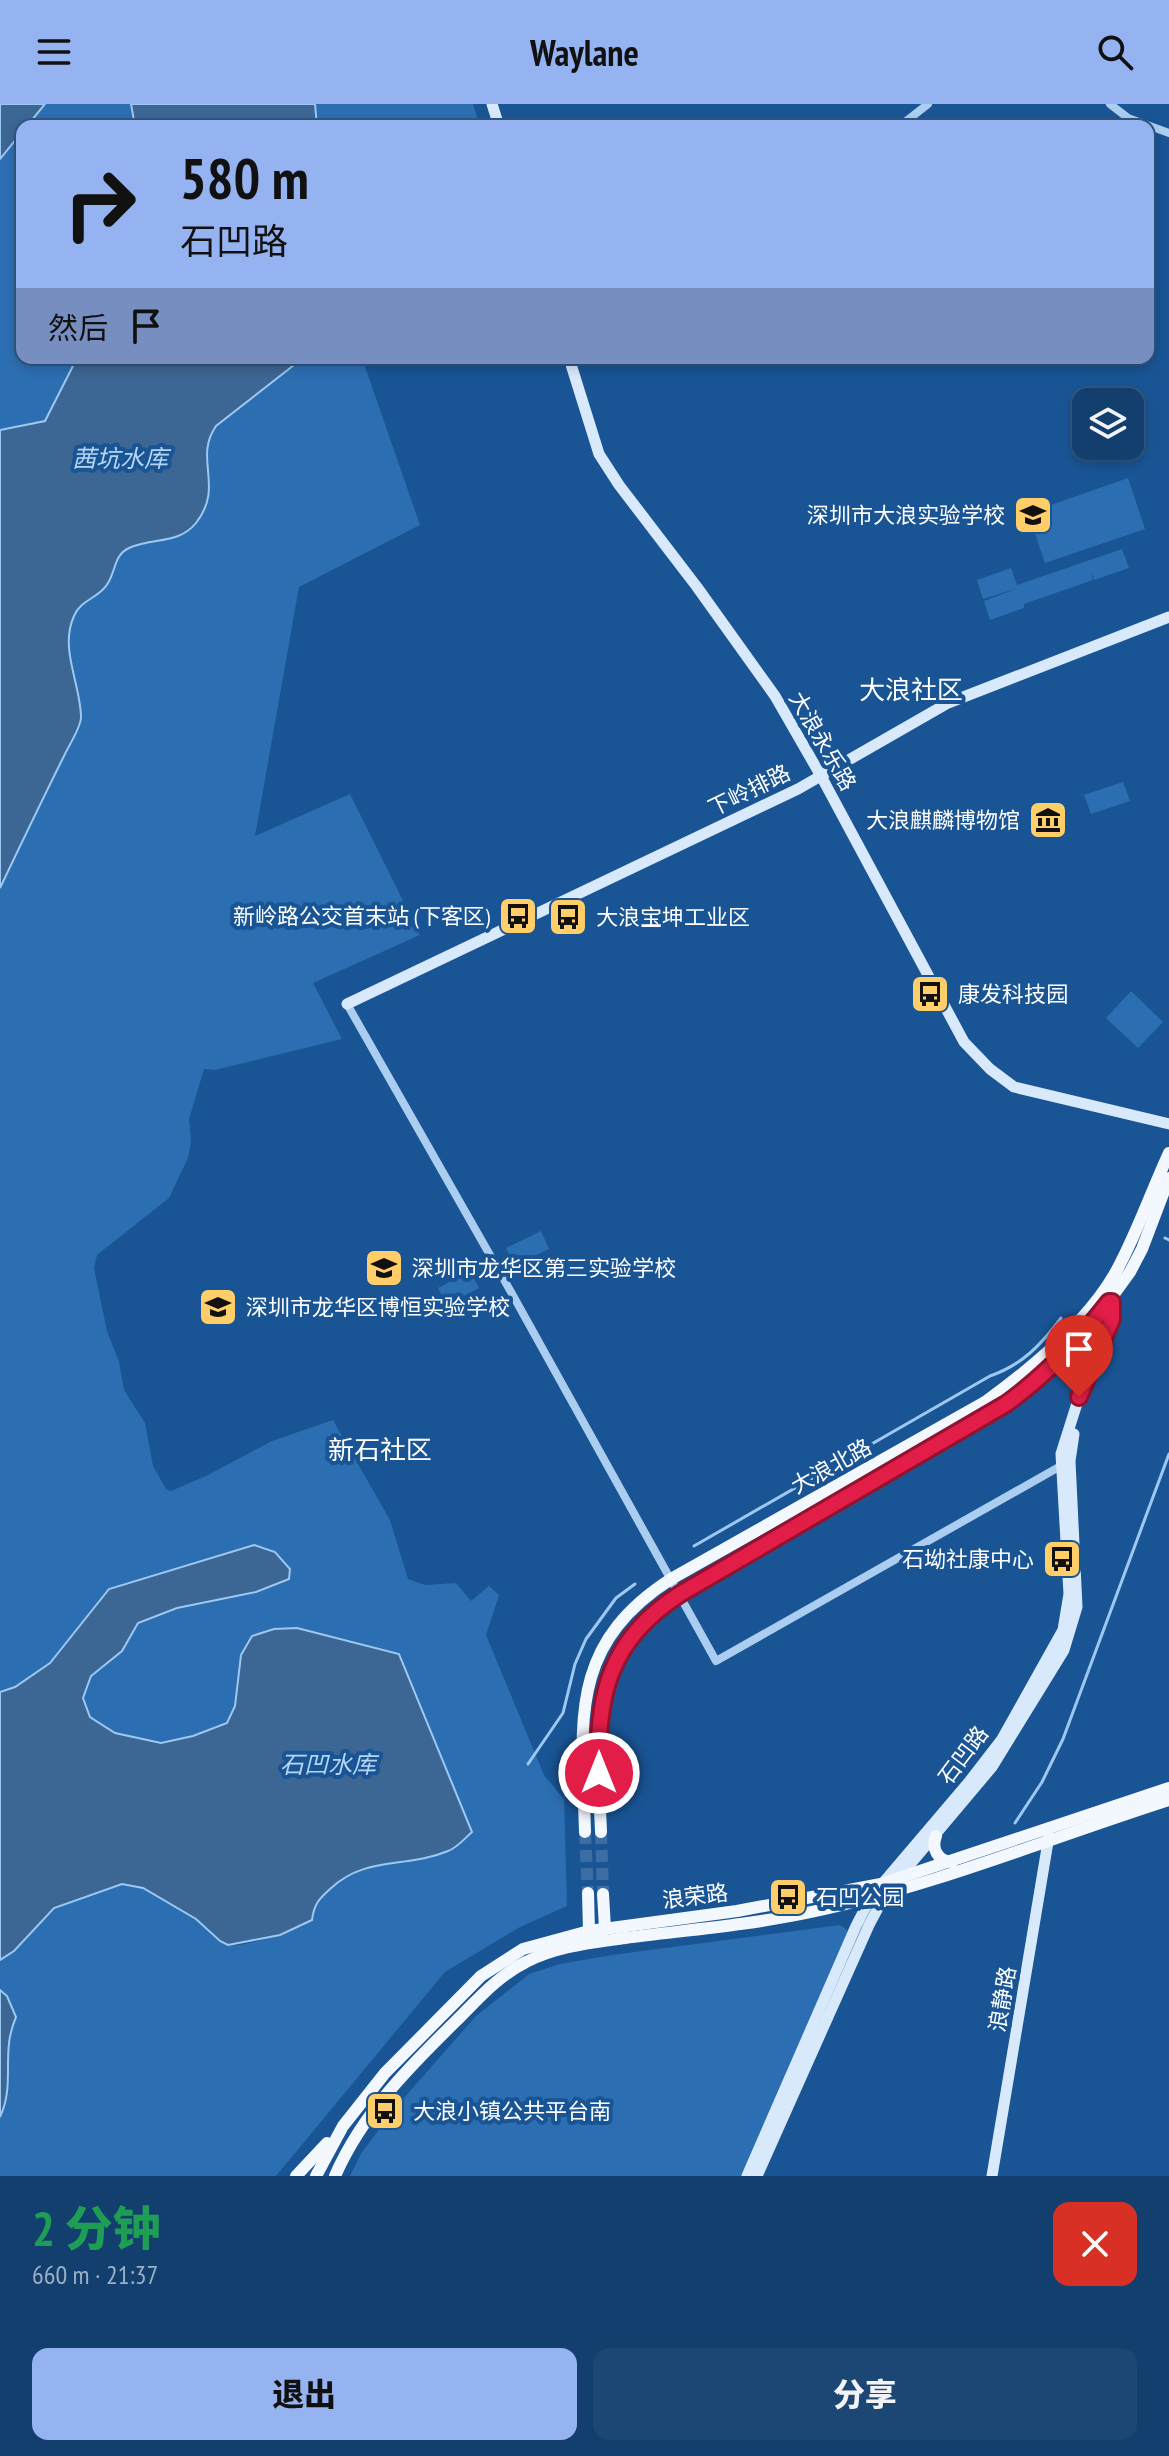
<!DOCTYPE html>
<html lang="zh">
<meta charset="utf-8">
<style>
:root{--surface:#133f6f;--page:#1c4674;--text:#f1f3f6;--muted:#9dafc3;--line:#325882;--accent:#95b2f1}
body{margin:0;font-family:"PT Sans Narrow","Noto Sans SC",sans-serif;background:var(--page);color:var(--text);height:100vh;display:flex;flex-direction:column;font-size:30px;white-space:nowrap}
*{box-sizing:border-box;margin:0}
p{font-size:26px;color:var(--muted)}
.icon{flex:none;width:44px;height:44px;fill:none;stroke:currentColor;stroke-width:2;stroke-linecap:round;stroke-linejoin:round}
.map{position:relative;height:2072px;overflow:hidden}
.side{display:flex;flex-direction:column;background:var(--surface);flex:1}
.side>*{flex:none}
.guide{position:absolute;left:16px;top:16px;width:1138px;height:244px;border-radius:16px;box-shadow:0 4px 12px #0003,0 0 0 2px var(--line);background:#95b2f1;color:#111;overflow:hidden}
.tools{position:absolute;left:1072px;top:284px;display:grid;gap:16px}
.tools a{display:grid;place-items:center;width:72px;height:72px;border-radius:16px;background:var(--surface);box-shadow:0 4px 12px #0003,0 0 0 2px var(--line);font-size:40px}
.pin{position:absolute;display:grid;place-items:center;width:68px;height:68px;color:#fff;margin:-82px -34px;border-radius:50% 50% 50% 0;rotate:-45deg;box-shadow:0 0 8px #0007}
.pin .icon{rotate:45deg}
.me{position:absolute;width:88px;margin:-44px;rotate:0deg;stroke-linejoin:round;filter:drop-shadow(0 0 6px #0008)}
.turn{display:flex;align-items:center;gap:28px;height:168px;padding:0 32px;font-size:36px}
.turn .icon{width:104px;height:104px;stroke-width:2.5}
.turn b{display:block;font-size:56px;line-height:68px}
.then{display:flex;align-items:center;height:76px;padding:0 32px;background:#0003;gap:16px;font-size:30px}
.round{display:grid;place-items:center;flex:none;width:84px;height:84px;border-radius:16px;background:var(--page)}
.head{display:flex;align-items:center;justify-content:space-between;height:136px;padding:0 32px}
h1{font-size:48px;font-weight:800;line-height:60px;color:#1e9e55}
.action{display:flex;gap:16px;margin-top:auto;padding:16px 32px}
.action a{flex:1;height:92px;border-radius:16px;background:var(--accent);color:#111;font-size:32px;font-weight:800;line-height:92px;text-align:center}
.action a+a{background:var(--page);color:var(--text)}
header{display:flex;justify-content:space-between;align-items:center;height:104px;padding:0 32px;background:var(--accent);color:#111;font-size:36px;font-weight:800}
.map>svg:first-child{display:block}
</style>
<header><svg class="icon" aria-label="menu" viewBox="0 0 24 24"><path d="M4 6h16M4 12h16M4 18h16"/></svg>Waylane<svg class="icon" aria-label="search" viewBox="0 0 24 24"><circle cx="10" cy="10" r="6"/><path d="M15 15l6 6"/></svg></header>
<div class="map">
<svg width="1169" height="2072" viewBox="0 0 1169 2072">
<rect width="100%" height="100%" fill="#195494"/>
<g fill="#2c6eb2">
<polygon points="45,0 131,0 135,22 27,22"/>
<polygon points="315,0 473,0 480,22 317,22"/>
<polygon points="22,28 22,254 77,254 45,317 0,326 0,55"/>
<path d="M303,254H362L420,421L299,483L255,732L350,690L420,831L313,879L342,935L215,966L204,965L189,1015L191,1037L188,1054L169,1094L97,1151L94,1164L107,1227L119,1258L124,1286L145,1319L153,1362L166,1385L171,1387L208,1371L272,1337L333,1316L390,1416L408,1475L425,1481L456,1479L471,1497L489,1482L499,1491L486,1531L544,1671L564,1695L567,1802L520,1823L445,1868L276,2072H0V2013L5,2002L1,1953L7,1892L0,1886V1854C23,1842 34,1818 55,1804C69,1795 101,1784 118,1781C140,1777 179,1802 196,1815C206,1823 217,1840 230,1841C253,1842 291,1826 311,1816C315,1792 339,1772 362,1764C375,1759 393,1760 407,1759L399,1550L297,1524L237,1575L235,1602L227,1619L193,1632L161,1639L115,1629L90,1613L83,1594L91,1572L122,1547L138,1519L177,1504L256,1488L275,1448L254,1441L109,1485L50,1559L15,1583L0,1588V784L81,616L68,537L70,521L75,507L83,497L103,485L109,478L116,457L122,447L143,439L168,436L193,422L207,399L210,375L205,347L208,333L216,322Z"/>
<polygon points="1128,374 1145,425 1045,459 1028,409"/>
<polygon points="1122,445 1129,464 1094,476 1091,467 1093,476 1024,500 1024,504 990,516 984,497 1018,484 983,495 977,476 1011,464 1017,481"/>
<polygon points="1123,678 1130,697 1091,710 1084,691"/>
<polygon points="1131,887 1163,918 1138,944 1106,914"/>
<polygon points="541,1127 549,1145 514,1162 506,1144"/>
<polygon points="470,1167 479,1184 447,1201 438,1184"/>
<polygon points="840,1821 847,1826 847,1832 743,2072 350,2072 362,2048 396,2003 476,1912 529,1870 560,1860 612,1851"/>
</g>
<g fill="#3c6694" stroke="#9dc8f2" stroke-width="2">
<polygon points="0,0 45,0 27,22 22,22 22,28 0,55"/>
<polygon points="131,0 315,0 317,22 135,22"/>
<path d="M77,254H303L216,322C193,355 225,382 196,419C178,441 152,433 129,444C114,451 116,466 108,479C100,494 81,495 74,512C59,545 81,580 81,614C80,625 69,641 64,652C42,696 21,740 0,784V326L45,317Z"/>
<path d="M254,1441L275,1448L290,1465L289,1475L256,1488L177,1504L138,1519L122,1547L91,1572L83,1594L90,1613L115,1629L161,1639L193,1632L227,1619L235,1602L241,1551L252,1532L274,1525L297,1524L399,1550L472,1728C465,1734 457,1744 448,1747C405,1765 366,1751 330,1785C319,1795 314,1800 312,1816L280,1831L228,1841L220,1837L196,1815L143,1784L122,1780L54,1804L14,1847L0,1856V1588L15,1583L50,1559L109,1485Z"/>
<path d="M0,1886L7,1892L16,1913C0,1950 16,1978 0,2013Z"/>
</g>
<g fill="none" stroke-linecap="round" stroke-linejoin="round">
<g stroke="#9dc8f2" stroke-width="3">
<polyline points="1165,1134 1169,1136"/>
<path d="M694,1442L990,1272C1022,1261 1041,1241 1061,1214"/>
<polyline points="528,1660 563,1609 575,1560 586,1535 616,1494 635,1480"/>
<polyline points="1015,1719 1042,1678 1063,1635 1169,1350"/>
</g>
<g stroke="#3c6ea4" stroke-width="12" stroke-dasharray="12 6" stroke-linecap="butt">
<polyline points="585,1728 588,1789"/>
<polyline points="601,1728 603,1790"/>
</g>
<g stroke="#aacdf0" stroke-width="8">
<polyline points="1110,0 1128,14 1169,29"/>
<polyline points="900,22 928,0"/>
<polyline points="347,900 511,1188 716,1557 1066,1359"/>
</g>
<g stroke="#d8e9fb" stroke-width="11">
<polyline points="492,0 499,22"/>
<polyline points="569,254 599,350 619,381 697,483 775,592 821,672 964,938 990,965 1014,983 1169,1020"/>
<polyline points="347,900 798,685 948,599 1169,513"/>
<polyline points="747,2072 856,1822 871,1793 968,1679 1002,1635 1063,1526 1069,1490 1061,1350 1079,1293 1112,1215 1113,1202 1109,1198"/>
<polyline points="757,2072 869,1821 886,1789 992,1663 1064,1546 1077,1503 1070,1357 1074,1330"/>
<polyline points="992,2072 1049,1732"/>
</g>
<g stroke="#f3f8ff" stroke-width="12">
<path d="M585,1728C582,1619 567,1542 671,1475L985,1298C1032,1264 1092,1215 1119,1162C1138,1126 1152,1086 1169,1049"/>
<path d="M601,1728C599,1665 588,1594 625,1538C636,1523 652,1511 666,1499L970,1322L1037,1278L1090,1223L1130,1168L1142,1145L1169,1074"/>
<path d="M936,1732C931,1745 938,1757 952,1758"/>
<polyline points="588,1789 589,1827 592,1833"/>
<polyline points="602,1828 605,1824 603,1790"/>
<polyline points="296,2072 327,2039"/>
<polyline points="316,2072 343,2022 385,1969 481,1872 523,1845 589,1827 737,1807 881,1780 1169,1684"/>
<path d="M335,2072C362,2010 409,1963 457,1916C478,1895 499,1871 526,1858C557,1842 591,1839 625,1834C687,1826 750,1821 811,1808C934,1782 1050,1734 1169,1696"/>
</g>
</g>
<g fill="none" stroke-linecap="round" stroke-linejoin="round">
<defs>
<path id="route" d="M599,1669C596,1590 610,1535 680,1490L1006,1300C1046,1271 1078,1238 1109,1198H1112V1215L1079,1293"/>
</defs>
<use href="#route" stroke="#92132f" stroke-width="20"/>
<use href="#route" stroke="#e11d48" stroke-width="14"/>
</g>
<defs>
<symbol id="school-square" viewBox="-11 -11 22 22"><rect x="-9" y="-9" width="18" height="18" rx="4" fill="#ffce69" stroke="#195494"/><path d="M0-5L7-2L0 1L-7-2ZM-4 1L0 2.5L4 1V4Q0 6-4 4Z" fill="#111"/></symbol>
<symbol id="museum-square" viewBox="-11 -11 22 22"><rect x="-9" y="-9" width="18" height="18" rx="4" fill="#ffce69" stroke="#195494"/><path d="M0-6L6-3V-2H-6V-3ZM-5-1h2V3h-2ZM-1-1h2V3h-2ZM3-1h2V3H3ZM-6 4H6V6H-6Z" fill="#111"/></symbol>
<symbol id="bus-square" viewBox="-11 -11 22 22"><rect x="-9" y="-9" width="18" height="18" rx="4" fill="#ffce69" stroke="#195494"/><path d="M-5-6H5V4H4V6H2V4H-2V6H-4V4H-5ZM-3.5-4V0h7V-4ZM-3.5 1.2v1.5H-2V1.2ZM2 1.2v1.5H3.5V1.2Z" fill="#111"/></symbol>
</defs>
<g fill-rule="evenodd">
<use href="#school-square" x="1011" y="389" width="44" height="44"/>
<use href="#museum-square" x="1026" y="694" width="44" height="44"/>
<use href="#bus-square" x="496" y="790" width="44" height="44"/>
<use href="#bus-square" x="546" y="791" width="44" height="44"/>
<use href="#bus-square" x="908" y="868" width="44" height="44"/>
<use href="#school-square" x="362" y="1142" width="44" height="44"/>
<use href="#school-square" x="196" y="1181" width="44" height="44"/>
<use href="#bus-square" x="1040" y="1433" width="44" height="44"/>
<use href="#bus-square" x="766" y="1771" width="44" height="44"/>
<use href="#bus-square" x="363" y="1985" width="44" height="44"/>
</g>
<g text-anchor="middle" stroke-width="8" stroke-linejoin="round" paint-order="stroke">
<g font-size="22" fill="#fff" stroke="#195494" text-anchor="start">
<text x="1005" y="419" text-anchor="end">深圳市大浪实验学校</text>
<text x="1020" y="724" text-anchor="end">大浪麒麟博物馆</text>
<text x="490" y="820" text-anchor="end">新岭路公交首末站 (下客区)</text>
<text x="596" y="821">大浪宝坤工业区</text>
<text x="958" y="898">康发科技园</text>
<text x="412" y="1172">深圳市龙华区第三实验学校</text>
<text x="246" y="1211">深圳市龙华区博恒实验学校</text>
<text x="1034" y="1463" text-anchor="end">石坳社康中心</text>
<text x="816" y="1801">石凹公园</text>
<text x="413" y="2015">大浪小镇公共平台南</text>
</g>
<g font-size="22" fill="#fff" stroke="#195494">
<text transform="translate(823 637) rotate(60)" y="8">大浪永乐路</text>
<text transform="translate(749 686) rotate(-26)" y="8">下岭排路</text>
<text transform="translate(831 1362) rotate(-29)" y="8">大浪北路</text>
<text transform="translate(963 1651) rotate(-53)" y="8">石凹路</text>
<text transform="translate(695 1792) rotate(-7)" y="8">浪荣路</text>
<text transform="translate(1002 1895) rotate(-80)" y="8">浪静路</text>
</g>
<g font-size="24" font-style="italic" fill="#b7d6f6" stroke="#195494">
<text x="120" y="363">茜坑水库</text>
<text x="328" y="1669">石凹水库</text>
</g>
<g font-size="26" fill="#fff" stroke="#195494">
<text x="911" y="595">大浪社区</text>
<text x="380" y="1355">新石社区</text>
</g>
</g>
</svg>
<div class="tools">
<a><svg class="icon" aria-label="layers" viewBox="0 0 24 24"><path d="M12 4l9 5-9 5-9-5zM3 14l9 5 9-5"/></svg></a>
</div>
<div class="pin" style="left:1079px;top:1293px;background:#d93025"><svg class="icon" aria-label="arrive" viewBox="0 0 24 24"><path d="M6 21V4h12l-3 4 3 4H6"/></svg></div>
<svg class="me" style="left:599px;top:1669px" viewBox="-20 -20 40 40"><circle r="17" fill="#e11d48" stroke="#fff" stroke-width="3"/><path d="M0-11L8 9 0 5-8 9z" fill="#fff"/></svg>
<div class="guide">
<div class="turn"><svg class="icon" aria-label="right" viewBox="0 0 24 24"><path d="M7 20v-9h11M14 6l5 5-5 5"/></svg><div><b>580 m</b>石凹路</div></div>
<div class="then">然后<svg class="icon" aria-label="arrive" viewBox="0 0 24 24"><path d="M6 21V4h12l-3 4 3 4H6"/></svg></div>
</div>
</div>
<section class="side">
<div class="head"><div><h1>2 分钟</h1><p>660 m · 21:37</p></div><a class="round" style="background:#d93025;color:#fff"><svg class="icon" aria-label="close" viewBox="0 0 24 24"><path d="M6 6l12 12M18 6L6 18"/></svg></a></div>
<div class="action"><a>退出</a><a>分享</a></div>
</section>
